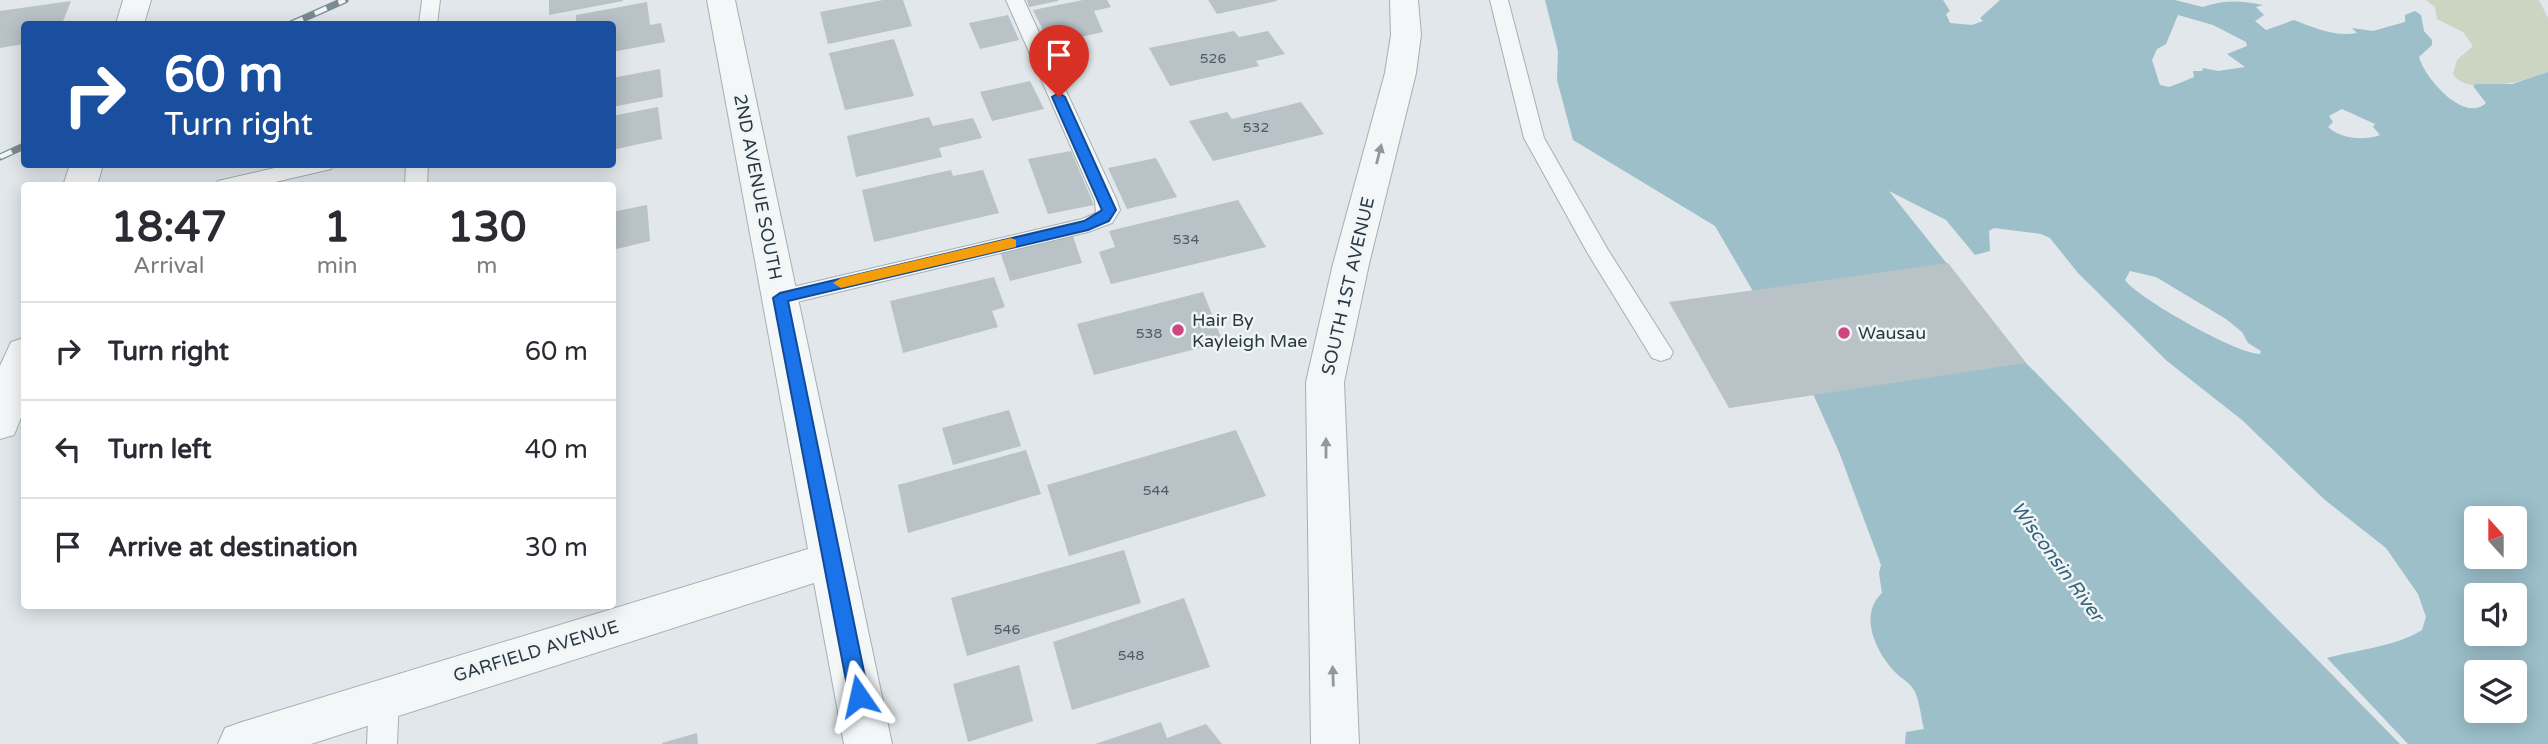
<!DOCTYPE html>
<style>
:root{--surface:#fff;--page:#f2f2f3;--text:#2b2b33;--muted:#7c7c81;--line:#e1e1e2}
body{margin:0;font-family:"Varela Round",sans-serif;background:var(--page);color:var(--text);height:100vh;display:flex;flex-direction:column;font-size:26px;white-space:nowrap}
*{box-sizing:border-box;margin:0}
p{font-size:23px;color:var(--muted)}
.icon{flex:none;width:38px;height:38px;fill:none;stroke:currentColor;stroke-width:2;stroke-linecap:round;stroke-linejoin:round}
.map{position:relative;flex:1;overflow:hidden}
.sheet{position:absolute;left:21px;top:182px;width:595px;height:427px;display:flex;flex-direction:column;background:var(--surface);border-radius:7px;box-shadow:0 4px 18px #0003}
.sheet>*{flex:none}
.guide{position:absolute;left:21px;top:21px;width:595px;height:147px;border-radius:7px;box-shadow:0 4px 18px #0003;background:#1a4fa0;color:#fff;overflow:hidden}
.needle{width:46px;rotate:339deg}
.fabs{position:absolute;left:2464px;top:506px;display:grid;gap:14px}
.fabs a{display:grid;place-items:center;width:63px;height:63px;border-radius:7px;background:var(--surface);box-shadow:0 4px 18px #0003;font-size:35px}
.pin{position:absolute;display:grid;place-items:center;width:60px;height:60px;color:#fff;margin:-72px -30px;border-radius:50% 50% 50% 0;rotate:-45deg;box-shadow:0 0 7px #0007}
.pin .icon{rotate:45deg}
.me{position:absolute;width:77px;margin:-38px;rotate:349deg;stroke-linejoin:round;filter:drop-shadow(0 0 5px #0008)}
.turn{display:flex;align-items:center;gap:24px;height:147px;padding:0 28px;font-size:32px}
.turn .icon{width:91px;height:91px;stroke-width:2.5}
.turn b{display:block;font-size:49px;line-height:60px}
.eta{display:flex;justify-content:space-evenly;align-items:center;height:119px;text-align:center}
.eta b{font-size:42px;font-weight:700;line-height:49px}
ul{padding:0;list-style:none}
li{display:flex;align-items:center;gap:21px;height:98px;padding:0 28px;border-top:2px solid var(--line)}
li div{flex:1}
li b{display:block;font-size:26px}
li em{font-style:normal}
.map>svg:first-child{display:block}
</style>
<div class="map">
<svg width="2548" height="744" viewBox="0 0 2548 744">
<rect width="100%" height="100%" fill="#e1e7ea"/>
<path fill="#ccd4c2" d="M2426,0H2539L2548,18V72C2527,81 2466,97 2453,74L2457,60L2473,46L2463,32L2437,19L2435,7Z"/>
<path fill="#9cbfca" fill-rule="evenodd" d="M1545,0H1943L1950,11L1946,14L1950,23L1972,25L1983,21L1980,18L2000,0H2175L2203,7C2223,0 2240,0 2263,5L2256,7L2264,15L2255,21L2266,30L2294,20C2314,28 2335,37 2357,33L2352,28L2373,31L2405,22V15L2415,11L2421,15L2424,31L2432,40V45L2419,57C2424,77 2464,124 2486,103L2473,86L2476,84H2512L2548,72V744H2408L2327,658C2356,650 2398,646 2422,630L2426,617L2418,594L2386,548L2325,500L2242,420L2167,361L2078,273L2050,238L2041,234L1994,228L1989,231L1990,251L1975,255L1946,220L1889,191L2026,363L2400,744H1905L1906,732L1924,729C1921,718 1920,703 1915,692C1911,683 1903,680 1896,673C1876,653 1858,615 1882,593L1879,573L1881,565L1839,452L1814,396L1715,226L1573,140L1557,80L1558,51ZM2178,15L2213,25L2246,42L2247,46L2227,54L2245,67L2218,71L2203,68L2202,71H2193L2194,77C2185,81 2177,84 2169,87L2160,85L2152,60L2157,49L2166,44ZM2342,109L2375,124L2373,127L2380,135C2364,141 2341,139 2328,127L2333,122L2329,116ZM2130,271L2156,277L2226,319L2242,332L2248,343L2261,351L2260,354C2239,355 2137,298 2125,280ZM2476,518H2515V556H2476ZM2476,595H2515V634H2476ZM2476,672H2515V710H2476Z"/>
<g fill="#b8c2c7">
<polygon points="549,0 623,0 623,1 549,15"/>
<polygon points="883,0 903,0 912,26 828,44 820,12"/>
<polygon points="1027,0 1058,0 1058,1 1029,7"/>
<polygon points="1083,0 1107,0 1111,7 1094,11 1103,32 1050,44 1033,10"/>
<polygon points="1208,0 1277,0 1277,1 1217,14"/>
<polygon points="71,1 62,24 24,24 24,44 0,48 0,11"/>
<polygon points="647,2 650,25 661,23 665,42 612,52 612,24 576,24 576,15"/>
<polygon points="1008,15 1019,40 980,49 969,23"/>
<polygon points="1234,31 1239,37 1268,31 1285,54 1256,61 1259,66 1170,86 1149,48"/>
<polygon points="894,39 914,96 845,110 829,53"/>
<polygon points="660,69 663,97 612,107 612,78"/>
<polygon points="1030,81 1044,109 992,121 980,92"/>
<polygon points="1301,102 1324,134 1213,161 1189,121 1227,112 1232,119"/>
<polygon points="658,107 662,139 612,150 612,116"/>
<polygon points="929,117 933,126 973,118 982,138 939,148 942,157 856,177 847,136"/>
<polygon points="1071,151 1094,205 1048,214 1028,159"/>
<polygon points="1156,158 1177,197 1127,209 1108,168"/>
<polygon points="951,170 953,176 983,170 999,213 874,242 862,190"/>
<polygon points="1238,200 1266,247 1111,284 1099,252 1115,247 1109,231"/>
<polygon points="647,205 650,241 612,250 612,212"/>
<polygon points="1072,233 1082,263 1010,281 999,249"/>
<polygon points="1948,263 2026,363 1729,408 1669,302"/>
<polygon points="994,277 1005,307 992,311 998,327 903,353 890,301"/>
<polygon points="1203,292 1223,342 1094,375 1077,324"/>
<polygon points="1009,410 1021,446 953,465 942,428"/>
<polygon points="1236,430 1266,496 1069,556 1047,485"/>
<polygon points="1026,450 1041,494 908,533 898,485"/>
<polygon points="1124,550 1141,603 967,656 951,598"/>
<polygon points="1184,598 1210,667 1072,710 1053,642"/>
<polygon points="1019,665 1033,721 968,742 953,684"/>
<polygon points="1161,722 1167,738 1206,724 1222,744 1095,744"/>
<polygon points="697,733 698,744 662,744 662,743"/>
</g>
<g fill="none" stroke-linecap="round" stroke-linejoin="round">
<defs>
<g id="service">
<polygon points="422,0 440,0 437,24 419,24"/>
<polygon points="1006,0 1024,0 1117,201 1120,210 1112,223 1088,232 780,306 772,304 768,298 772,292 780,290 1082,219 1096,213 1095,201"/>
<polygon points="1490,0 1508,0 1544,138 1608,250 1673,352 1670,358 1661,361 1652,358 1587,252 1524,138"/>
<polygon points="292,164 334,164 331,169 258,186 216,186 218,181"/>
<polygon points="406,164 428,164 427,186 405,186"/>
<polygon points="384,685 395,689 399,698 397,744 367,744 369,698 373,689"/>
</g>
<polygon id="minor" points="707,0 735,0 892,744 844,744 814,583 311,744 218,744 225,728 242,722 808,549"/>
<g id="tertiary">
<polygon points="123,0 151,0 144,24 116,24"/>
<polygon points="1390,0 1418,0 1421,35 1416,73 1369,264 1344,382 1359,744 1311,744 1306,382 1333,264 1385,73 1391,35"/>
<polygon points="70,164 103,164 97,186 63,186"/>
<polygon points="24,338 24,410 14,435 0,439 0,366 11,342"/>
</g>
</defs>
<use href="#service" stroke="#a6afb4" stroke-width="2"/>
<use href="#minor" stroke="#a6afb4" stroke-width="2"/>
<use href="#tertiary" stroke="#a6afb4" stroke-width="2"/>
<use href="#service" fill="#f4f7f8" fill-rule="evenodd"/>
<use href="#minor" fill="#f4f7f8" fill-rule="evenodd"/>
<use href="#tertiary" fill="#f4f7f8" fill-rule="evenodd"/>
<defs>
<g id="rail">
<polyline points="291,24 345,0"/>
<polyline points="0,157 24,146"/>
</g>
</defs>
<use href="#rail" stroke="#7a8b94" stroke-width="7"/>
<use href="#rail" stroke="#f1f5f7" stroke-width="4.5" stroke-dasharray="13" stroke-linecap="butt"/>
</g>
<defs><path id="oneway-solid" d="M-6-.8H1V-3.2L6.5 0L1 3.2V.8H-6Z" transform="scale(1.75)"/></defs>
<g fill="#8e989d">
<use href="#oneway-solid" transform="translate(1379 154) rotate(-76)"/>
<use href="#oneway-solid" transform="translate(1326 448) rotate(-90)"/>
<use href="#oneway-solid" transform="translate(1333 676) rotate(-92)"/>
</g>
<polygon fill="#1a73e8" stroke="#114b97" stroke-width="2" points="1059,93 1065,97 1116,210 1109,221 1088,230 788,301 869,696 866,702 859,704 852,702 849,696 773,298 780,293 1084,221 1102,210 1052,97"/>
<polygon fill="#f59e0b" points="1011,238 1016,240 1016,247 841,288 833,283 841,278"/>
<g fill="#d04581" stroke="#f1f5f7" stroke-width="2.5">
<circle cx="1178" cy="330" r="7"/>
<circle cx="1844" cy="333" r="7"/>
</g>
<g text-anchor="middle" stroke-width="5" stroke-linejoin="round" paint-order="stroke">
<g font-size="14" fill="#4d5b63">
<text x="1213" y="63">526</text>
<text x="1256" y="132">532</text>
<text x="1186" y="244">534</text>
<text x="1149" y="338">538</text>
<text x="1156" y="495">544</text>
<text x="1007" y="634">546</text>
<text x="1131" y="660">548</text>
</g>
<g font-size="18" fill="#293942" stroke="#f1f5f7">
<text transform="translate(758 187) rotate(79)" y="6">2ND AVENUE SOUTH</text>
<text transform="translate(1348 286) rotate(-77)" y="6">SOUTH 1ST AVENUE</text>
<text transform="translate(536 651) rotate(-17)" y="6">GARFIELD AVENUE</text>
</g>
<g font-size="18" fill="#293942" stroke="#f1f5f7" text-anchor="start">
<text x="1192" y="326">Hair By<tspan x="1192" dy="21">Kayleigh Mae</tspan></text>
<text x="1858" y="339">Wausau</text>
</g>
<g font-size="19" font-style="italic" fill="#336477" stroke="#f1f5f7">
<text transform="translate(2058 561) rotate(54)" y="7">Wisconsin River</text>
</g>
</g>
</svg>
<div class="fabs">
<a><svg class="needle" viewBox="-14 -14 28 28"><path d="M0-13l5 13h-10z" fill="#e53935"/><path d="M0 13l5-13h-10z" fill="#7c7c81"/></svg></a>
<a><svg class="icon" aria-label="sound" viewBox="0 0 24 24"><path d="M4 9h4l5-4v14l-5-4H4zM17 9q2 3 0 6"/></svg></a>
<a><svg class="icon" aria-label="layers" viewBox="0 0 24 24"><path d="M12 4l9 5-9 5-9-5zM3 14l9 5 9-5"/></svg></a>
</div>
<div class="pin" style="left:1059px;top:97px;background:#d93025"><svg class="icon" aria-label="arrive" viewBox="0 0 24 24"><path d="M6 21V4h12l-3 4 3 4H6"/></svg></div>
<svg class="me" style="left:859px;top:696px" viewBox="-20 -20 40 40"><path d="M0-17L14 15 0 8-14 15z" fill="#1a73e8" stroke="#fff" stroke-width="4"/></svg>
<div class="guide">
<div class="turn"><svg class="icon" aria-label="right" viewBox="0 0 24 24"><path d="M7 20v-9h11M14 6l5 5-5 5"/></svg><div><b>60 m</b>Turn right</div></div>
</div>
<section class="sheet">
<div class="eta">
<div><b>18:47</b><p>Arrival</p></div>
<div><b>1</b><p>min</p></div>
<div><b>130</b><p>m</p></div>
</div>
<ul>
<li><svg class="icon" aria-label="right" viewBox="0 0 24 24"><path d="M7 20v-9h11M14 6l5 5-5 5"/></svg><div><b>Turn right</b></div><em>60 m</em></li>
<li><svg class="icon" aria-label="left" viewBox="0 0 24 24"><path d="M17 20v-9H6M10 6l-5 5 5 5"/></svg><div><b>Turn left</b></div><em>40 m</em></li>
<li><svg class="icon" aria-label="arrive" viewBox="0 0 24 24"><path d="M6 21V4h12l-3 4 3 4H6"/></svg><div><b>Arrive at destination</b></div><em>30 m</em></li>
</ul>
</section>
</div>
